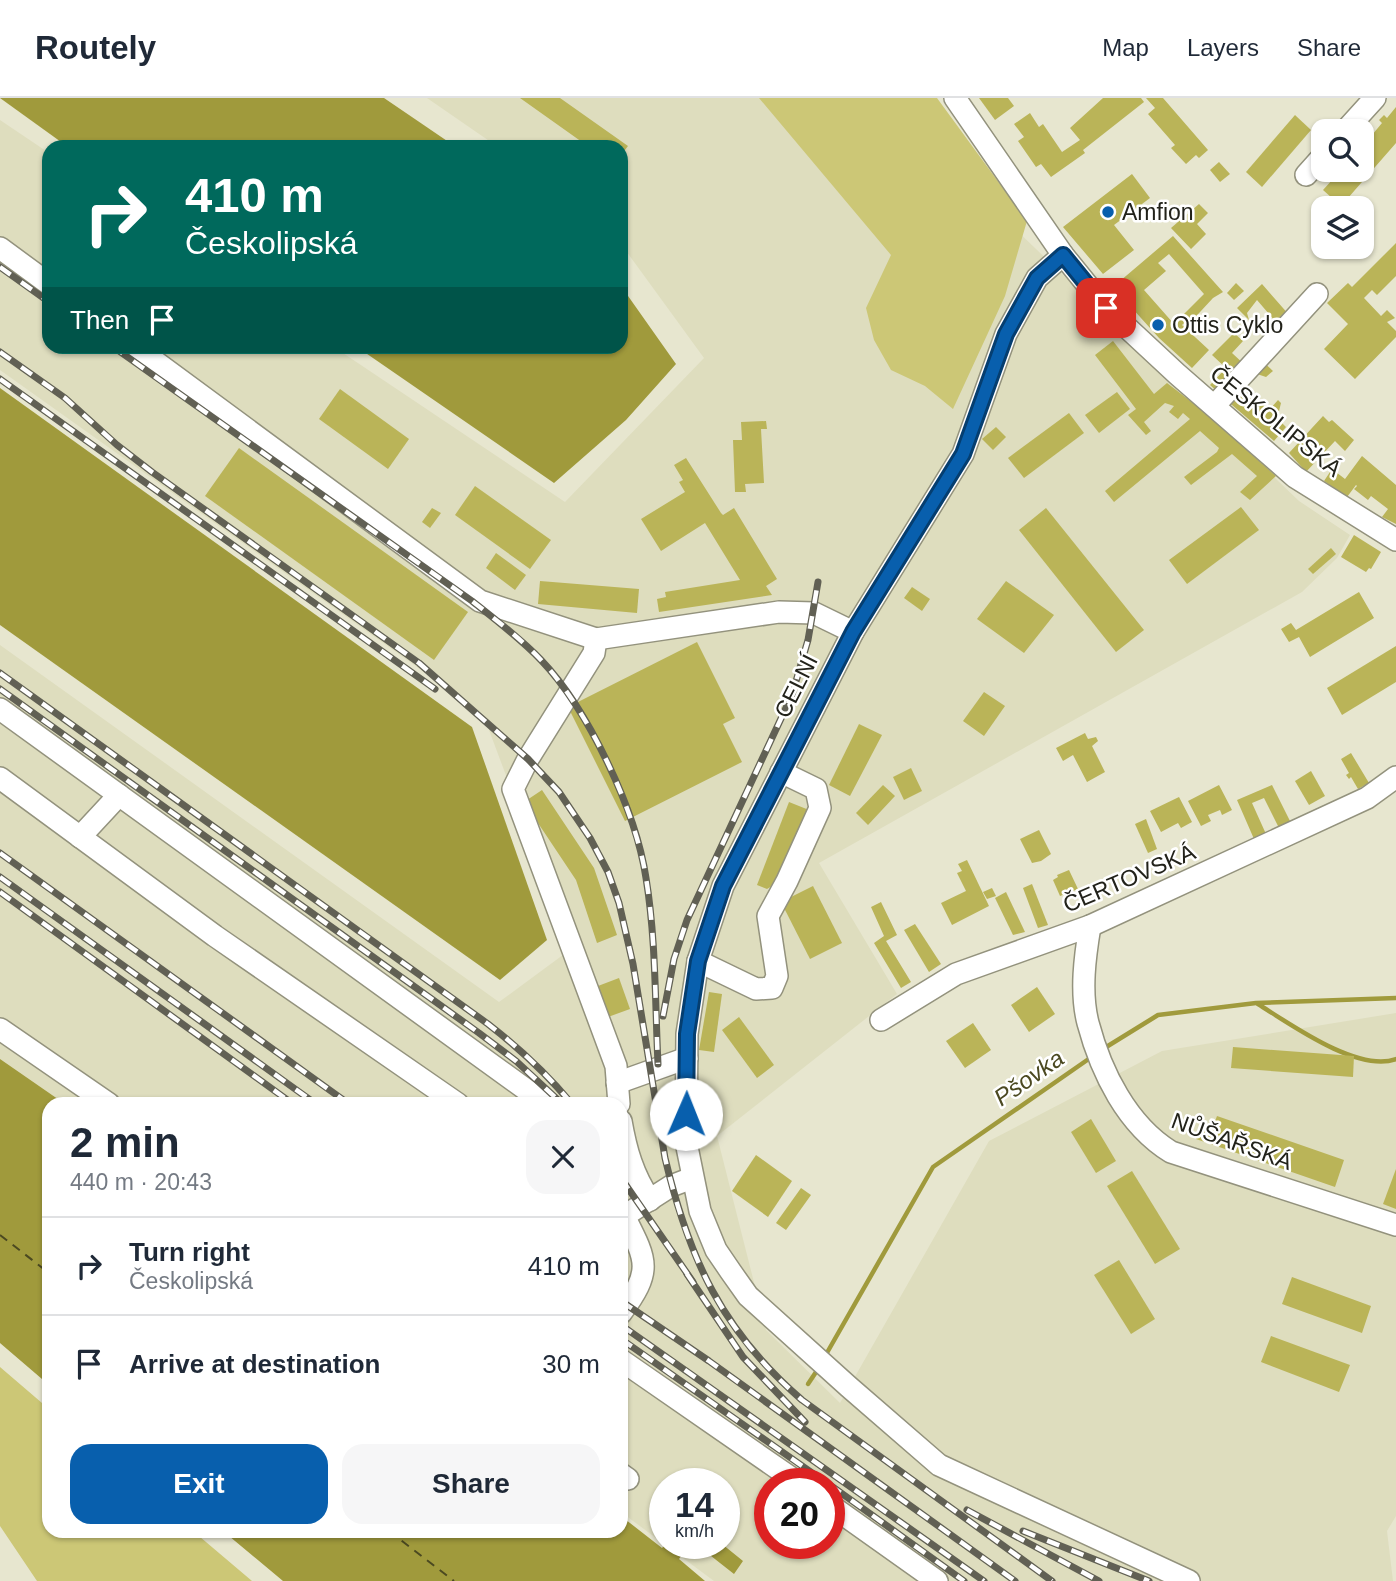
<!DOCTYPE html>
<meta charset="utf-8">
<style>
:root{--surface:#fff;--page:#f6f6f7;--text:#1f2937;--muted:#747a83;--line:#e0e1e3;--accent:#085fad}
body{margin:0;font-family:Arial,sans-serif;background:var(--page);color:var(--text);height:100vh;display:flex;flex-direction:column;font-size:26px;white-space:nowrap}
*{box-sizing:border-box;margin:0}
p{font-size:23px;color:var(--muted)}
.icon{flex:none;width:38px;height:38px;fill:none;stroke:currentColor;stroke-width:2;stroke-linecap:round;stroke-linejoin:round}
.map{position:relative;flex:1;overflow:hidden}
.side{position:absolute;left:42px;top:999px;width:586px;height:441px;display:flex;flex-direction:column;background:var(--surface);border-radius:21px;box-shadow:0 2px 5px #0004}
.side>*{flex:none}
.top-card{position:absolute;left:42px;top:42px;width:586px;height:214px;border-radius:21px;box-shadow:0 2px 5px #0004;background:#00695c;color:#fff;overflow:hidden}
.tools{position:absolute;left:1311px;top:21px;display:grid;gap:14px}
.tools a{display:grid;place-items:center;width:63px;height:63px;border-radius:14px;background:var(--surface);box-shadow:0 2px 5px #0004;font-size:35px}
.speed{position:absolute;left:649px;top:1370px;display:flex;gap:14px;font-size:35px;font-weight:700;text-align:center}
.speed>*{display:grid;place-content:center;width:91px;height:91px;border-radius:50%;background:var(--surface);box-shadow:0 2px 5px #0004;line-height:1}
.speed small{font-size:18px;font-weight:400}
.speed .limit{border:10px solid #d22;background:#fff;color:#111}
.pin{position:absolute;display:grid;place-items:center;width:60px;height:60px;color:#fff;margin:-30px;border-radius:14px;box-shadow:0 4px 10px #0006}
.me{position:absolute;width:77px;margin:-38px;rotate:1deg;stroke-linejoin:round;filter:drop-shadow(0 0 5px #0008)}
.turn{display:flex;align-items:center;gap:24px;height:147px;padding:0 28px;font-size:32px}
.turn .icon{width:91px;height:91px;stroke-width:2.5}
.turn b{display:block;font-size:49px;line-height:60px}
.then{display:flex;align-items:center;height:66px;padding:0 28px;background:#0003;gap:14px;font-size:26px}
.round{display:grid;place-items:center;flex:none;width:74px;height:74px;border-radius:21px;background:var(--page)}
.headline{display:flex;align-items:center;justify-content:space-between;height:119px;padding:0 28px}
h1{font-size:42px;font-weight:700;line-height:52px}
.button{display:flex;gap:14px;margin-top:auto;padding:14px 28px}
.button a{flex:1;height:80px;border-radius:21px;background:var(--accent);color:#fff;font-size:28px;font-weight:700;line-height:80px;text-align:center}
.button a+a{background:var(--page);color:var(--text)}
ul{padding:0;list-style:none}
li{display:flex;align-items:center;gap:21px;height:98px;padding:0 28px;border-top:2px solid var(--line)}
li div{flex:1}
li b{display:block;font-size:26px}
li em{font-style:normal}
header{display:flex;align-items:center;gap:42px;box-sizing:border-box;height:98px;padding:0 35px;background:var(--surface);border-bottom:2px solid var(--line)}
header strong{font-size:33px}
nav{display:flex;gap:38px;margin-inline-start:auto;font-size:24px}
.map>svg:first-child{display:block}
</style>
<header>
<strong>Routely</strong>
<nav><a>Map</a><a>Layers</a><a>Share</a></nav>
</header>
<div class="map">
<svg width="1396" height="1483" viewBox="0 0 1396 1483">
<rect width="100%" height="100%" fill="#e7e6cf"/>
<path fill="#deddbe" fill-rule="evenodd" d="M427,0H930L1013,129L1299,403L1350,437L1337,460L1302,494L819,765L897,896L717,1038L766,1232L840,1305L989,1043L1162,953L1396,915V1418L1387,1433L1393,1483H714L621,1414V1006H63L0,962V547L499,904L571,851L483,616L0,272V22L49,55V248L334,249L565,404L704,260L621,146V49H498ZM665,1386H724V1446H665ZM770,1386H830V1446H770Z"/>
<g fill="#ccc776">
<polygon points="759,0 937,0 1027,123 1005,198 953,311 925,288 891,272 874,242 866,210 891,157"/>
<polygon points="0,1269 49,1311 49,1433 193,1433 252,1483 37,1483 0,1428"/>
</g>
<g fill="#a09a3c">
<polygon points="0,0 384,0 456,49 68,49"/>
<polygon points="621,188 676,266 626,322 554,385 357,249 621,248"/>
<polygon points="0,290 472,629 547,842 500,882 0,527"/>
<polygon points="0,961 65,1006 49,1006 49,1287 0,1245"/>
<polygon points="621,1418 662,1450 666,1446 690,1446 679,1461 705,1483 283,1483 223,1433 621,1433"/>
<polygon points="703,1446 722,1446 743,1463 734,1476 706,1454 709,1450"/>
</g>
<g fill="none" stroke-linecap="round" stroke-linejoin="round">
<g stroke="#a09a3c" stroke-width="4.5">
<path d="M1258,906C1290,926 1358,975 1396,961"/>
<polyline points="1103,951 1158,917 1256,905 1396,900"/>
<polyline points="824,1260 933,1069 1093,958"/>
<polyline points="808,1286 818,1271"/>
</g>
<g stroke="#4b4921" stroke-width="2" stroke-dasharray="9 7" stroke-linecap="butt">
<polyline points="0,1137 49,1175"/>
<polyline points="389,1433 454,1483"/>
</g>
</g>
<g fill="#bab458" fill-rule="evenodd">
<polygon points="520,0 560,0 628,48 621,57 621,49 589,49"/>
<polygon points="979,0 1008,0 1014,8 995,22"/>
<polygon points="1103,0 1141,0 1144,4 1083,52 1085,55 1051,79 1041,66 1036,69 1018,43 1024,39 1014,26 1030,15 1039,29 1043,26 1062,54 1080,42 1070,30"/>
<polygon points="1146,0 1163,0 1208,52 1199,60 1196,57 1186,66 1171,50 1175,47 1148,16 1155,10"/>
<polygon points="1396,9 1396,45 1341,108 1323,92 1333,81 1330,78 1335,73 1338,75 1341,72 1362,72 1362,49 1382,25 1379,22 1384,17 1387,20"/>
<polygon points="1295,17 1311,32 1262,89 1246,74"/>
<polygon points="1219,64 1230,76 1220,84 1210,72"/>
<polygon points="1132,76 1150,100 1114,127 1134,152 1103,176 1063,129"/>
<polygon points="1199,106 1208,115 1197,126 1206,136 1191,151 1171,130"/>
<path d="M1173,138L1223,194L1213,200L1188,227L1185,224L1182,227L1209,252L1192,270L1159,240L1113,189ZM1169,156L1204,196L1174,226L1144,192L1166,173L1158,165Z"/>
<polygon points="1396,145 1396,178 1377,197 1372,192 1364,200 1381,218 1387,212 1395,220 1387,224 1396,233 1396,239 1355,281 1324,251 1348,226 1327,205 1348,185 1352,189"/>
<polygon points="1236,185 1244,193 1234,202 1227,195"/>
<polygon points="1262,186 1290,218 1280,229 1257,202 1247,215 1249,222 1237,210"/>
<polygon points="1234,235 1243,243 1232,255 1246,268 1220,296 1210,287 1226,270 1212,257"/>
<polygon points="1113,243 1154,296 1167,285 1202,312 1276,378 1250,402 1240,394 1257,378 1232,356 1191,387 1184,379 1217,354 1219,350 1200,333 1114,404 1105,393 1190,321 1183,315 1178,321 1169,314 1174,308 1165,305 1144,324 1151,333 1146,337 1128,317 1136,311 1095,257"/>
<polygon points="1260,261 1273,273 1266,279 1257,276 1244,290 1269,312 1278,302 1281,305 1279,313 1272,315 1286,329 1274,343 1225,301"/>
<polygon points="340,291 409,341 388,371 319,321"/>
<polygon points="1117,294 1130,311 1099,335 1085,317"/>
<polygon points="1069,315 1084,335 1024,380 1008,360"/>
<polygon points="1323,318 1329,324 1332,322 1354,342 1345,353 1335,343 1306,374 1289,355"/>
<polygon points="766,323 767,331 761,331 764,385 745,386 746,394 735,394 733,342 742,342 741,324"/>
<polygon points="996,329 1006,339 993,352 982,341"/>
<polygon points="239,350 468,514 434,562 205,398"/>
<polygon points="1362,358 1396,387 1396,426 1382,419 1388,411 1371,398 1368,402 1354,391 1357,388 1356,387 1347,399 1324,383 1332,371 1345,381"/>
<polygon points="686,360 721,415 723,417 734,410 777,481 766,488 772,497 659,514 657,501 666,499 665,494 740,482 705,425 661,453 641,421 685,394 679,384 683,382 674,367"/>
<polygon points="475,388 551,442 530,471 455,417"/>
<polygon points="1241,409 1259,432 1187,486 1169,462"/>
<polygon points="432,410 441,415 430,430 422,424"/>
<polygon points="1046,410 1144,532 1116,554 1019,432"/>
<polygon points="1354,437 1381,454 1371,471 1369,470 1366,474 1341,459"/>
<polygon points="1331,450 1336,456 1313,476 1308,471"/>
<polygon points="496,455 526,477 515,492 486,470"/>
<polygon points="540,483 639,491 637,515 538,506"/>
<polygon points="1006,483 1054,517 1024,555 977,521"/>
<polygon points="912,489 930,501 922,513 904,500"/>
<polygon points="1359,494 1374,520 1310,559 1299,539 1289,544 1281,531 1291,525 1296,532"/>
<polygon points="697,544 735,620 723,626 742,664 625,723 568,609"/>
<polygon points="1396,548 1396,584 1342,617 1327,590"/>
<polygon points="984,594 1005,608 984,638 963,623"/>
<polygon points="859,626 882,637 850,698 829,687"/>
<polygon points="1085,635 1088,641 1096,639 1098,643 1092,648 1105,674 1087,684 1073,657 1063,663 1056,650"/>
<polygon points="1351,655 1369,685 1358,691 1351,679 1349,681 1346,677 1349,675 1341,661"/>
<polygon points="911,670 922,693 904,702 893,679"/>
<polygon points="1311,673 1325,698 1309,707 1295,683"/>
<polygon points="883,687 895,698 868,727 856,715"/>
<polygon points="1219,687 1232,712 1222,717 1220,712 1208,717 1211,723 1201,728 1188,703"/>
<polygon points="1272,687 1291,725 1279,730 1264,700 1252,705 1266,736 1254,741 1237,702"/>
<polygon points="542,692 594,770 617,837 597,845 576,782 524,704"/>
<polygon points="1179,699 1192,724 1181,730 1178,725 1161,734 1150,713"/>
<polygon points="789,704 809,712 782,782 767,791 757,787"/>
<polygon points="1146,721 1157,751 1148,755 1135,726"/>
<polygon points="1039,732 1051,756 1041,763 1032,765 1020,741"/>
<polygon points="967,762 989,808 952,827 941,805 966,793 957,775 962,773 958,766"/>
<polygon points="1069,772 1078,791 1060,798 1053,782 1058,779 1057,777"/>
<polygon points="1032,786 1048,827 1038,830 1023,790"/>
<polygon points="813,788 842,845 810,861 781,804"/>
<polygon points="992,790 996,798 987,801 983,794"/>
<polygon points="1006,794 1025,834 1013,837 995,800"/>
<polygon points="881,804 897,837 886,843 911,884 901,890 874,845 884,838 871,809"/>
<polygon points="915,826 941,866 929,874 904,832"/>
<polygon points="619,880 630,911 608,919 598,888"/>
<polygon points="1037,889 1055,916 1029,934 1011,907"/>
<polygon points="709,894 722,896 714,954 699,952"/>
<polygon points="739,919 774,967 757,980 722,932"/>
<polygon points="973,925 991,952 965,970 946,943"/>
<polygon points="1233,949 1354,958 1353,979 1231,970"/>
<polygon points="1217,1018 1344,1062 1335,1089 1196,1041 1200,1030 1211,1034"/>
<polygon points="1091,1021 1116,1063 1096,1075 1071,1034"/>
<polygon points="756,1057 792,1083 768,1119 732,1093"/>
<polygon points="1396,1071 1396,1111 1383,1106"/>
<polygon points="1132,1073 1180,1151 1155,1166 1107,1088"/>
<polygon points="801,1090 811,1097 786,1132 776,1125"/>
<polygon points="1119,1162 1155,1221 1131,1236 1094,1177"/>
<polygon points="1292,1179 1371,1208 1362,1235 1282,1206"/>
<polygon points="1271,1238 1350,1267 1339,1294 1261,1264"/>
</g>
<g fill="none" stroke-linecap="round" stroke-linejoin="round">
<defs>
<g id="minor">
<polyline points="955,0 1063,157 1106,210 1177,276 1295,379 1396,442"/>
<polyline points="1345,33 1375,0"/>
<polyline points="1306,77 1323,58"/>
<polyline points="0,150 49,186"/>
<polyline points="1063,157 1037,180 1006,236 963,356 853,534 723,788 698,863 687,936 686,1044 700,1113 716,1152 731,1174 748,1198 849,1289 939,1367 1189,1483"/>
<polyline points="134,248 480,503 596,541 779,514 814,515 853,534"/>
<polyline points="1215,307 1317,196"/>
<polyline points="596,541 594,555 528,661 513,691 616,968 619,1006"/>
<polyline points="0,611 546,1006"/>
<polyline points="0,680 215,838 458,1006"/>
<polyline points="80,739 119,697"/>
<path d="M1090,828C1085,858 1080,894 1088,925C1101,974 1127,1027 1171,1054L1396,1127"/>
<polyline points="698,863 756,891 772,890 777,878 768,818 787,783 820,710 816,691 781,674"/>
<polyline points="881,922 956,876 1090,828 1367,700 1396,679"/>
<polyline points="0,931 109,1006"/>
<polyline points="617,985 687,960"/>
<path d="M621,1023C626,1052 633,1077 650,1102"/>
<polyline points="621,1120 671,1088 692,1080"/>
<path d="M621,1215C653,1172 647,1163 624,1118"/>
<polyline points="621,1262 800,1386"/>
<polyline points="621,1376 628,1381"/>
<polyline points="830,1407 937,1483"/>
</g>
</defs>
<use href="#minor" stroke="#93927d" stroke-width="24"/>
<use href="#minor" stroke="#fff" stroke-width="21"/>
<defs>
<g id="rail">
<polyline points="0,169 49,204"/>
<path d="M112,248L472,503C496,522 520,540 541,562C588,611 636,713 646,780C656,841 655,905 658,966"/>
<path d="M0,254L65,300L117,347L152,374L419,565L528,661L559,694L590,740L608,774L619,805L633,866L665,1060C689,1161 722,1233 802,1302L1052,1483"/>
<polyline points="0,281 435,591"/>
<path d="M0,575L488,926C519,950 546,975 572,1006"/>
<polyline points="0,591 479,935 516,963 557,1001"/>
<polyline points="0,755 349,1006"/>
<polyline points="0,779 316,1006"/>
<polyline points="0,794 293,1006"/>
<polyline points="663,918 674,861 687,822 792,597 808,542 818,484"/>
<polyline points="621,1080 693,1184"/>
<polyline points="687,1176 743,1259 805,1324"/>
<polyline points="621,1203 709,1263 1015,1483"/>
<polyline points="621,1227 984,1483"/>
<polyline points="621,1241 828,1386"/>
<polyline points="830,1387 964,1483"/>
<polyline points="967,1412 1099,1483"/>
<polyline points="1023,1433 1149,1483"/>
</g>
</defs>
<use href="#rail" stroke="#616054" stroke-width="7"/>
<use href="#rail" stroke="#fff" stroke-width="4.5" stroke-dasharray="13" stroke-linecap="butt"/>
</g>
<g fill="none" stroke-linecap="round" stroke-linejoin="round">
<defs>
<polyline id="route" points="686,1016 687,936 698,863 723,788 853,534 963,356 1006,236 1037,180 1063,157 1106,210"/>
</defs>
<use href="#route" stroke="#053e70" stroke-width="18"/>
<use href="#route" stroke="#085fad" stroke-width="12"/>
</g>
<g fill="#085fad" stroke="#fff" stroke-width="2.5">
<circle cx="1108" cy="114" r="7"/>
<circle cx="1158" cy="227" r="7"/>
</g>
<g text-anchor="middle" stroke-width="5" stroke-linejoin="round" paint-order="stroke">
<g font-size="23" fill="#22221a" stroke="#fff" text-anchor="start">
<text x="1122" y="122">Amfion</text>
<text x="1172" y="235">Ottis Cyklo</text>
</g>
<g font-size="23" fill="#22221a" stroke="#fff">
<text transform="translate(1276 323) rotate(39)" y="8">ČESKOLIPSKÁ</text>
<text transform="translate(796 588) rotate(-63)" y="8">CELNÍ</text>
<text transform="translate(1129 780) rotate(-23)" y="8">ČERTOVSKÁ</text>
<text transform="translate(1232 1043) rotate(20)" y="8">NŮŠAŘSKÁ</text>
</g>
<g font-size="24" font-style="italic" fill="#4b4921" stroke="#fff">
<text transform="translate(1029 980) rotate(-35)" y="8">Pšovka</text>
</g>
</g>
</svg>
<div class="tools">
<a><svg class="icon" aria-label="search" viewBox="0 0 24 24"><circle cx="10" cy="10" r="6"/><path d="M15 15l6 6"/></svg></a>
<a><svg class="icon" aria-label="layers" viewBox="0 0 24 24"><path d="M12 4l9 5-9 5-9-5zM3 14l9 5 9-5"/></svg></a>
</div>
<div class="speed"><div>14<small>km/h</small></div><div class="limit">20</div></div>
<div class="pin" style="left:1106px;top:210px;background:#d93025"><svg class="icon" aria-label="arrive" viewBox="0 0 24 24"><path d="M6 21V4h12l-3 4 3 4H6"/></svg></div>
<svg class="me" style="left:686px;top:1016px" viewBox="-20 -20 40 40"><circle r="19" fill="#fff"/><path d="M0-13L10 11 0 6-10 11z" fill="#085fad"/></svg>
<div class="top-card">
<div class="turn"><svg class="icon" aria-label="right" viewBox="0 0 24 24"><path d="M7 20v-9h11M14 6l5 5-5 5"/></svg><div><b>410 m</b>Českolipská</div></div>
<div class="then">Then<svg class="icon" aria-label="arrive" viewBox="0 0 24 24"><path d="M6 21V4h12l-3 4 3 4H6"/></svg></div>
</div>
<section class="side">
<div class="headline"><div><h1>2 min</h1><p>440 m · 20:43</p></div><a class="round"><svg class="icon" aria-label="close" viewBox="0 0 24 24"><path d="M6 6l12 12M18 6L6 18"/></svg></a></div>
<ul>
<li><svg class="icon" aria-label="right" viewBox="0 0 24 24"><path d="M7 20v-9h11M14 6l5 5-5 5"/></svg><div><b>Turn right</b><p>Českolipská</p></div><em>410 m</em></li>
<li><svg class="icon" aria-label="arrive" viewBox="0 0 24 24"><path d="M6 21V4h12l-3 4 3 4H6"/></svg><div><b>Arrive at destination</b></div><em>30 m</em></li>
</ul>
<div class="button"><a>Exit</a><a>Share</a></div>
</section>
</div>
